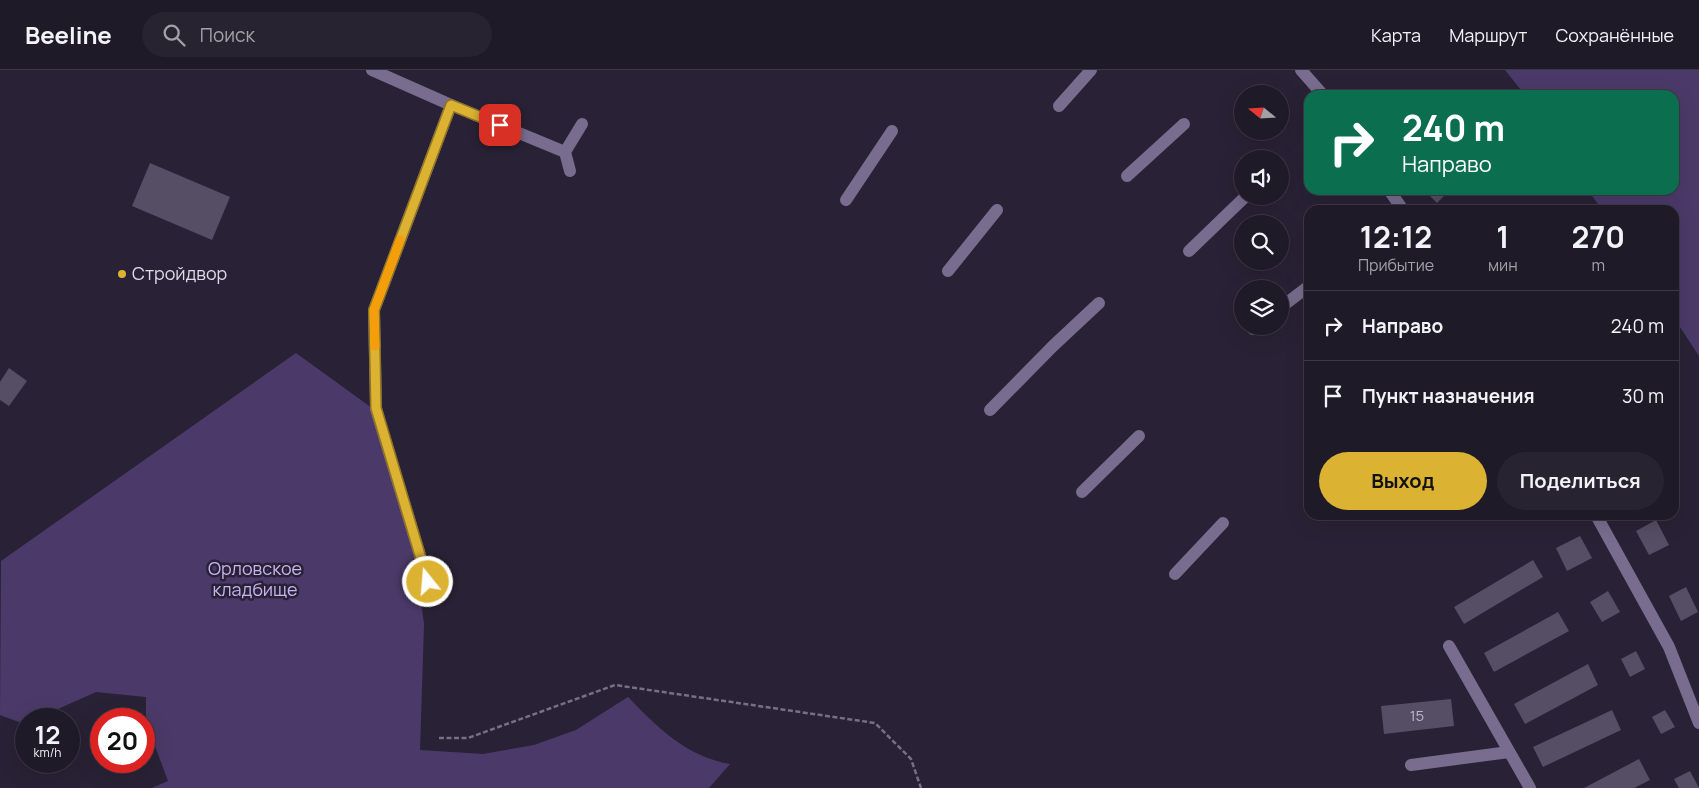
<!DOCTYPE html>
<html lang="ru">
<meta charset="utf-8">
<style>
:root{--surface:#1f1a28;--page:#272330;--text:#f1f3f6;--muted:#a1a1a8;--line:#3c3845;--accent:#dcb233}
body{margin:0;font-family:Manrope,sans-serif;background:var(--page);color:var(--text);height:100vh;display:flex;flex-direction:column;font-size:19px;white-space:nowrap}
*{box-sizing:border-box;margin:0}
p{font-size:16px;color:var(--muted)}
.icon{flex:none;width:28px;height:28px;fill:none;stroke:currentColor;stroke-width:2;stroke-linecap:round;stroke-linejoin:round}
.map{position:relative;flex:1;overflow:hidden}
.panel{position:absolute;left:1304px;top:135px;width:375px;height:315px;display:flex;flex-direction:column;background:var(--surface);border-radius:15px;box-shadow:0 5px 20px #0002,0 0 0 1px var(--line)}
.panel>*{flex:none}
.guide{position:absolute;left:1304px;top:20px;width:375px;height:105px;border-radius:15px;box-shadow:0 5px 20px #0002,0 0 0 1px var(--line);background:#0b6e4f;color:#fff;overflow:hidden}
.needle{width:32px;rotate:288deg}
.controls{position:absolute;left:1234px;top:15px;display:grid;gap:10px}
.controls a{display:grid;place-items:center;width:55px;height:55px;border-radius:50%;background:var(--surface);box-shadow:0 5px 20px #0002,0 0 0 1px var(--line);font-size:25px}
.speed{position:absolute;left:15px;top:638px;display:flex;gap:10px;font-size:25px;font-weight:700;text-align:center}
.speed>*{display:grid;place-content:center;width:65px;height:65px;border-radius:50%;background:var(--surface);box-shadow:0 5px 20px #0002,0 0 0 1px var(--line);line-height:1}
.speed small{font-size:12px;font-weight:400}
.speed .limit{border:8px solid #d22;background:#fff;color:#111}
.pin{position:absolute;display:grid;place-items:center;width:42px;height:42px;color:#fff;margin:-21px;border-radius:10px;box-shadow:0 2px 8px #0006}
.me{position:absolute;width:55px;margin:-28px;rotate:343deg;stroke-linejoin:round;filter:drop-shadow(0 0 4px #0008)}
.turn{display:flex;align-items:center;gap:18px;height:105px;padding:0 15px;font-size:22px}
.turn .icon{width:65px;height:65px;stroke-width:2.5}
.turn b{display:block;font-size:35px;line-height:42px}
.eta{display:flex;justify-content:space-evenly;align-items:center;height:85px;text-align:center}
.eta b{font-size:30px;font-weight:700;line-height:35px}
.button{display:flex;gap:10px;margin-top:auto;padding:10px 15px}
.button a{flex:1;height:58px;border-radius:30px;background:var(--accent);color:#111;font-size:20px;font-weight:700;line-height:58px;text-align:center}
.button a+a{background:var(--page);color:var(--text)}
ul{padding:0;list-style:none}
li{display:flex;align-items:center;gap:15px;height:70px;padding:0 15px;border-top:1px solid var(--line)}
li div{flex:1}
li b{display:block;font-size:19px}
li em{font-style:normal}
header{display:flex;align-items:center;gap:30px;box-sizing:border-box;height:70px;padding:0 25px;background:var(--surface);border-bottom:1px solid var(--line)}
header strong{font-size:24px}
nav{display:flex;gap:28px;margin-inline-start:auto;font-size:18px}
.search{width:350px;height:45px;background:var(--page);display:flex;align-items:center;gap:12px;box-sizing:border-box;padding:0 18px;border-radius:28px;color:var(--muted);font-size:19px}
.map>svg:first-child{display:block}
</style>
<header>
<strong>Beeline</strong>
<div class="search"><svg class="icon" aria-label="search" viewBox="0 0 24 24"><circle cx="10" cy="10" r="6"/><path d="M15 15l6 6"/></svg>Поиск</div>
<nav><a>Карта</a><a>Маршрут</a><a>Сохранённые</a></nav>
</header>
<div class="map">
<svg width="1699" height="718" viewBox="0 0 1699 718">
<rect width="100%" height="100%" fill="#292236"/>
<g fill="#4b3a69">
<polygon points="1505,0 1699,0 1699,286 1674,248 1674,140 1602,140 1588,120 1674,120 1674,25 1525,25"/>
<path d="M296,283L372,338L412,464L424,554L420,680L483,684L534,675L576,660L628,627C657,657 687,687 730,694L709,718H152L168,711L146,652V627L96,622L40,647L19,652L0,645L1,491Z"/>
</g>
<g fill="#554e64">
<polygon points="150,93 230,127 212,170 132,136"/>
<polygon points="1424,120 1450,120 1437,133"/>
<polygon points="9,298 27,311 9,336 0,330 0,312"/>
<polygon points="1656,450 1669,475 1649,485 1636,461"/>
<polygon points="1580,466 1592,488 1567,501 1556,478"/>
<polygon points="1533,490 1543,507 1464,554 1454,537"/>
<polygon points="1686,517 1698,542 1681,551 1669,526"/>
<polygon points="1608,521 1620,542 1602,552 1590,532"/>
<polygon points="1558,542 1569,561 1494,602 1484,583"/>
<polygon points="1636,581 1645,599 1630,607 1621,589"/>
<polygon points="1588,594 1598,615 1525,654 1514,634"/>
<polygon points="1451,629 1454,656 1384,664 1381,636"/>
<polygon points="1612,640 1621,660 1543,697 1533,677"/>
<polygon points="1665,640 1675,657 1661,664 1652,647"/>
<polygon points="1639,689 1650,710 1634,718 1584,718"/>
<polygon points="1690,701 1699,718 1679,718 1674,709"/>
</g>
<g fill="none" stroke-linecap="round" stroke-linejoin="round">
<polyline stroke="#767082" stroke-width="2.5" stroke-dasharray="5 2.5" stroke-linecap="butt" points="439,668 468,668 615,615 875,653 911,689 921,718"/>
<g stroke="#786d8e" stroke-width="12">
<polyline points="372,0 451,35 374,240 376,339 428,512 440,519"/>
<polyline points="1301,0 1323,25"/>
<polyline points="451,35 565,82"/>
<polyline points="1059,36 1091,0"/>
<polyline points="570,101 565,82 582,54"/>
<polyline points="1127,106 1184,54"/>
<polyline points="1389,120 1403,140"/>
<polyline points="846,130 892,61"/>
<polyline points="1189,181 1246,126"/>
<polyline points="948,201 997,140"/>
<polyline points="1280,238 1309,216"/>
<polyline points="1253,259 1256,256"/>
<polyline points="990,340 1053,276 1099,233"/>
<polyline points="1082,422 1139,366"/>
<polyline points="1596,445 1669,577 1699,653"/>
<polyline points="1175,504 1223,453"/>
<polyline points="1449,576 1530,718"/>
<polyline points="1411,695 1509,682"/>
</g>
</g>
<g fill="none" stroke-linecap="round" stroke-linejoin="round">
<defs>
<polyline id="route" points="428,512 376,338 374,240 451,35 500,55"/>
</defs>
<use href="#route" stroke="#8f7421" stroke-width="12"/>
<use href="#route" stroke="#dcb233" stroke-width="9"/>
<polyline stroke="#f59e0b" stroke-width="9" points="375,276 374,240 400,170"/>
</g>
<circle fill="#dcb233" stroke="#292236" stroke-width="2" cx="122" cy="204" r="5"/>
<g text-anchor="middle" stroke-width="5" stroke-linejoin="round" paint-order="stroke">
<g font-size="15" fill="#bcb8c8">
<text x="1417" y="651">15</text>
</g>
<g font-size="18" fill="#dfdbe9" stroke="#292236" text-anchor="start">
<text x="132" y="210">Стройдвор</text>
</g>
<g font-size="18" fill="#c7b3f0" stroke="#292236">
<text x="255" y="505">Орловское<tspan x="255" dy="21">кладбище</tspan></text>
</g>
</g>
</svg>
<div class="controls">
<a><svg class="needle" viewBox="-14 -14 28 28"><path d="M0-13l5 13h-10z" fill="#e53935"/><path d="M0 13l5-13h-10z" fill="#a1a1a8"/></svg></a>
<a><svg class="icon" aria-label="sound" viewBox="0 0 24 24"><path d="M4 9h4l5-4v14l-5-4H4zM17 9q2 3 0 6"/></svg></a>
<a><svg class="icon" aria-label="search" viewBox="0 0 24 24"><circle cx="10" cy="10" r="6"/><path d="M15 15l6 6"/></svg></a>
<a><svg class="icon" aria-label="layers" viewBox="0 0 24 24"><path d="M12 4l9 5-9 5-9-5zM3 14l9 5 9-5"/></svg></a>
</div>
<div class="speed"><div>12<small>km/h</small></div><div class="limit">20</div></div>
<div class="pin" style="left:500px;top:55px;background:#d93025"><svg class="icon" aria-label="arrive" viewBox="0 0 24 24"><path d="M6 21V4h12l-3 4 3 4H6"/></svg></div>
<svg class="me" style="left:428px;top:512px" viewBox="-20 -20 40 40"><circle r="17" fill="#dcb233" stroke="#fff" stroke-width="3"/><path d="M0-11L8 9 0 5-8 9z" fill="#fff"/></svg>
<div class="guide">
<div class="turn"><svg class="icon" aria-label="right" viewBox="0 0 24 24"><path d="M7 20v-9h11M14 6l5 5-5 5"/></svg><div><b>240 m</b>Направо</div></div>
</div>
<section class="panel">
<div class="eta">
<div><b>12:12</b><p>Прибытие</p></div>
<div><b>1</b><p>мин</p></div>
<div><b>270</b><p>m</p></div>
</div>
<ul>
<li><svg class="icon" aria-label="right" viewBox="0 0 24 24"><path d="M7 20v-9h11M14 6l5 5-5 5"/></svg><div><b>Направо</b></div><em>240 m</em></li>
<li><svg class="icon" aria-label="arrive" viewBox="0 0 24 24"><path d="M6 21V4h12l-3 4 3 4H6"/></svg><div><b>Пункт назначения</b></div><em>30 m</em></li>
</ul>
<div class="button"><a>Выход</a><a>Поделиться</a></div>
</section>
</div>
